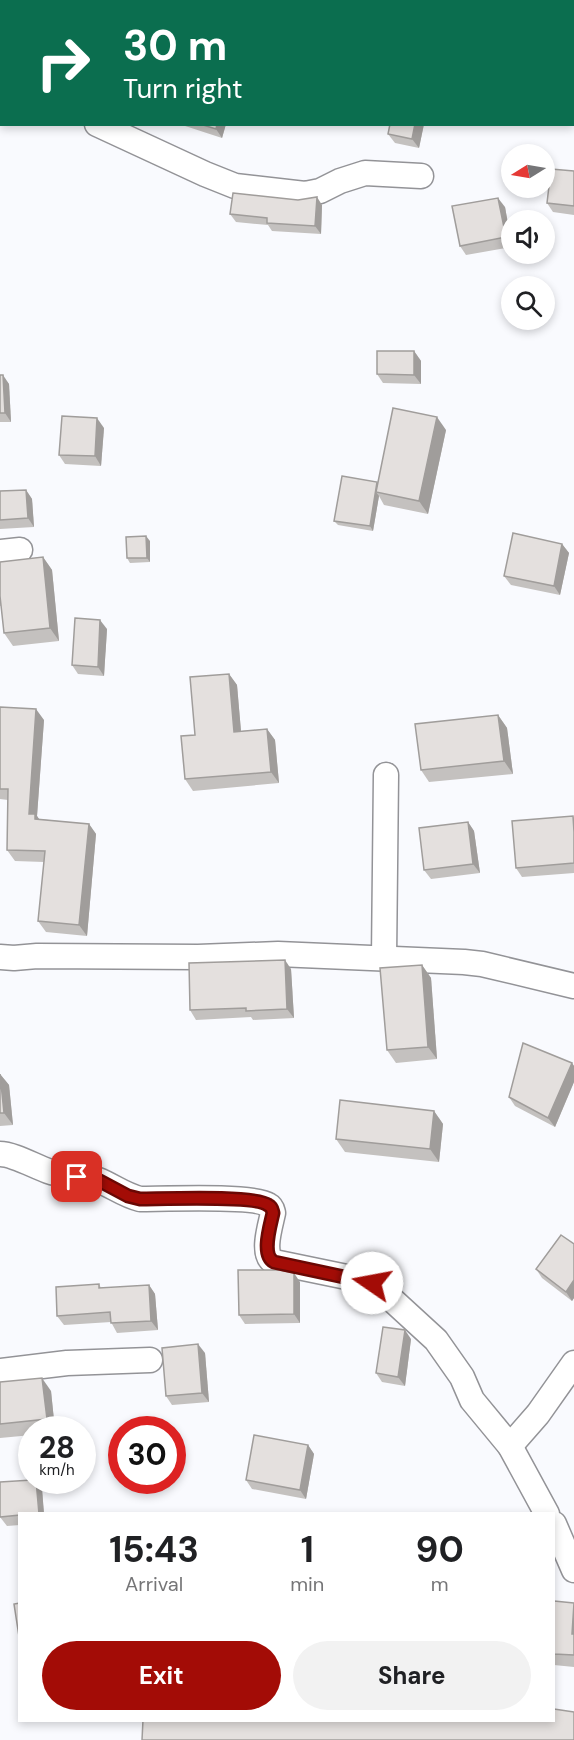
<!DOCTYPE html>
<style>
:root{--surface:#fff;--page:#f2f2f2;--text:#202124;--muted:#757577;--accent:#a30c06}
body{margin:0;font-family:"DM Sans",sans-serif;background:var(--page);color:var(--text);height:100vh;display:flex;flex-direction:column;font-size:22px;white-space:nowrap}
*{box-sizing:border-box;margin:0}
p{font-size:20px;color:var(--muted)}
.icon{flex:none;width:33px;height:33px;fill:none;stroke:currentColor;stroke-width:2;stroke-linecap:round;stroke-linejoin:round}
.map{position:relative;flex:1;overflow:hidden}
.details{position:absolute;left:18px;top:1512px;width:537px;height:210px;display:flex;flex-direction:column;background:var(--surface);border-radius:0px;box-shadow:0 3px 9px #0003}
.details>*{flex:none}
.top-card{position:absolute;left:0px;top:0px;width:574px;height:126px;box-shadow:0 3px 9px #0003;background:#0b6e4f;color:#fff;overflow:hidden}
.needle{width:39px;rotate:259deg}
.controls{position:absolute;left:501px;top:144px;display:grid;gap:12px}
.controls a{display:grid;place-items:center;width:54px;height:54px;border-radius:50%;background:var(--surface);box-shadow:0 3px 9px #0003;font-size:30px}
.speed{position:absolute;left:18px;top:1416px;display:flex;gap:12px;font-size:30px;font-weight:700;text-align:center}
.speed>*{display:grid;place-content:center;width:78px;height:78px;border-radius:50%;background:var(--surface);box-shadow:0 3px 9px #0003;line-height:1}
.speed small{font-size:15px;font-weight:400}
.speed .limit{border:9px solid #d22;background:#fff;color:#111}
.pin{position:absolute;display:grid;place-items:center;width:51px;height:51px;color:#fff;margin:-26px;border-radius:12px;box-shadow:0 3px 9px #0006}
.me{position:absolute;width:66px;margin:-33px;rotate:282deg;stroke-linejoin:round;filter:drop-shadow(0 0 4px #0008)}
.turn{display:flex;align-items:center;gap:21px;height:126px;padding:0 24px;font-size:27px}
.turn .icon{width:78px;height:78px;stroke-width:2.5}
.turn b{display:block;font-size:42px;line-height:51px}
.eta{display:flex;justify-content:space-evenly;align-items:center;height:102px;text-align:center}
.eta b{font-size:36px;font-weight:700;line-height:42px}
.primary-button{display:flex;gap:12px;margin-top:auto;padding:12px 24px}
.primary-button a{flex:1;height:69px;border-radius:36px;background:var(--accent);color:#fff;font-size:24px;font-weight:700;line-height:69px;text-align:center}
.primary-button a+a{background:var(--page);color:var(--text)}
.map>svg:first-child{display:block}
</style>
<div class="map">
<svg width="574" height="1740" viewBox="0 0 574 1740">
<rect width="100%" height="100%" fill="#f9fafe"/>
<g fill="none" stroke-linecap="round" stroke-linejoin="round">
<defs>
<g id="minor">
<polyline points="385,2 385,0"/>
<polyline points="0,91 2,91"/>
<polyline points="97,124 205,174 235,186 305,194 320,191 340,181 365,173 421,176"/>
<polyline points="0,552 20,550"/>
<polyline points="0,957 14,958 37,956 198,957 278,954 464,962 482,964 574,986"/>
<polyline points="384,958 386,775"/>
<path d="M0,1154C13,1154 34,1166 48,1171C64,1177 82,1174 98,1180C113,1186 124,1195 140,1199C162,1199 254,1195 268,1205C272,1207 272,1209 273,1213C270,1227 261,1255 274,1262L366,1281L376,1285L436,1340L462,1377L472,1400L510,1446L547,1514"/>
<polyline points="0,1371 67,1363 150,1360"/>
<polyline points="510,1446 538,1414 574,1363"/>
<polyline points="554,1524 574,1570"/>
</g>
</defs>
<use href="#minor" stroke="#939397" stroke-width="27"/>
<use href="#minor" stroke="#fff" stroke-width="24"/>
</g>
<g fill="#c4c1bf">
<polygon points="179,124 226,124 222,138"/>
<polygon points="390,124 424,124 419,148 395,143 388,134"/>
<polygon points="574,171 574,215 553,212 547,203"/>
<polygon points="322,205 321,234 272,231 268,225 236,222 230,214"/>
<polygon points="505,207 512,247 466,255 460,246"/>
<polygon points="414,351 421,361 421,384 383,383 377,374"/>
<polygon points="0,375 9,384 11,422 0,422"/>
<polygon points="104,428 101,466 65,464 59,455"/>
<polygon points="446,430 428,514 384,505 379,496 373,531 338,525 334,521"/>
<polygon points="0,488 0,491 26,490 32,499 34,527 0,529"/>
<polygon points="150,541 150,562 130,563 127,558"/>
<polygon points="562,544 569,553 560,595 511,585 504,576"/>
<polygon points="43,557 52,570 59,641 13,646 4,633 1,606 0,606 0,562"/>
<polygon points="107,629 104,676 78,674 72,665"/>
<polygon points="229,674 237,685 241,731 267,729 275,740 279,783 193,791 185,779 195,735"/>
<polygon points="0,707 44,720 37,816 39,819 89,824 96,834 87,936 46,932 38,921 44,862 15,861 7,850 8,800 0,799"/>
<polygon points="498,715 507,728 513,774 429,782 421,770"/>
<polygon points="573,816 574,818 574,873 522,877 516,868"/>
<polygon points="468,822 474,831 480,873 431,879 424,870"/>
<polygon points="422,965 431,978 437,1059 396,1063 387,1050"/>
<polygon points="291,969 294,1018 253,1020 251,1017 196,1020 190,1010"/>
<polygon points="572,1063 574,1066 574,1082 555,1127 515,1106 509,1097"/>
<polygon points="0,1074 9,1085 13,1125 0,1126"/>
<polygon points="434,1111 443,1124 439,1162 345,1152 336,1139"/>
<polygon points="574,1244 574,1298 572,1301 542,1278 536,1269"/>
<polygon points="300,1282 300,1323 245,1324 239,1315"/>
<polygon points="99,1284 101,1288 149,1285 155,1294 158,1330 117,1333 111,1322 64,1325 57,1316"/>
<polygon points="411,1339 405,1386 382,1382 376,1373"/>
<polygon points="205,1353 209,1402 172,1405 166,1396"/>
<polygon points="0,1382 51,1391 55,1430 32,1430 32,1435 0,1438"/>
<polygon points="308,1445 314,1454 306,1499 252,1489 246,1480"/>
<polygon points="32,1480 37,1480 42,1489 44,1514 20,1514 20,1525 7,1526 0,1517"/>
<polygon points="554,1601 574,1603 574,1667 554,1665"/>
</g>
<g fill="#a09d9b">
<polygon points="217,124 226,124 222,138 216,129"/>
<polygon points="415,124 424,124 419,148 412,139"/>
<polygon points="317,197 322,205 321,234 315,226"/>
<polygon points="498,198 505,207 512,246 506,237"/>
<polygon points="414,351 421,361 421,384 414,375"/>
<polygon points="3,375 9,384 11,422 5,413"/>
<polygon points="437,417 446,430 428,514 419,501"/>
<polygon points="97,418 104,428 101,466 95,456"/>
<polygon points="377,482 380,487 376,492 379,496 373,531 370,526"/>
<polygon points="26,490 32,499 34,527 28,518"/>
<polygon points="146,536 150,541 150,562 147,558"/>
<polygon points="562,544 569,553 560,595 554,586"/>
<polygon points="43,557 52,570 59,641 50,628"/>
<polygon points="100,620 107,629 104,676 98,667"/>
<polygon points="229,674 237,685 242,743 234,732"/>
<polygon points="36,709 44,720 37,816 43,825 29,814"/>
<polygon points="498,715 507,728 513,774 504,761"/>
<polygon points="267,729 275,740 279,783 271,772"/>
<polygon points="468,822 474,831 480,873 473,864"/>
<polygon points="89,824 96,834 87,936 79,925"/>
<polygon points="285,960 291,969 294,1018 287,1009"/>
<polygon points="422,965 431,978 437,1059 428,1047"/>
<polygon points="572,1063 574,1066 574,1082 555,1127 548,1118"/>
<polygon points="0,1074 9,1085 13,1125 4,1113"/>
<polygon points="434,1111 443,1124 439,1162 430,1149"/>
<polygon points="294,1273 300,1282 300,1323 294,1314"/>
<polygon points="574,1280 574,1298 572,1301 566,1292"/>
<polygon points="149,1285 155,1294 158,1330 151,1321"/>
<polygon points="405,1330 411,1339 405,1386 398,1377"/>
<polygon points="198,1344 205,1353 209,1402 202,1393"/>
<polygon points="42,1378 51,1391 55,1430 54,1430 47,1419"/>
<polygon points="308,1445 314,1454 306,1499 300,1490"/>
<polygon points="36,1480 42,1489 44,1514 39,1514"/>
<polygon points="574,1603 574,1637 572,1634"/>
</g>
<g fill="#e4e0de" stroke="#a09d9b" stroke-width="1.5">
<rect x="284" y="0" width="42" height="2"/>
<polygon points="200,124 217,124 216,129"/>
<polygon points="390,124 415,124 412,139 388,134"/>
<polygon points="551,169 574,171 574,206 547,203"/>
<polygon points="233,193 298,200 317,197 315,226 267,223 267,218 230,214"/>
<polygon points="498,198 506,237 460,246 452,206"/>
<polygon points="377,351 414,351 414,375 377,374"/>
<polygon points="0,375 3,375 5,413 0,413"/>
<polygon points="393,408 437,417 419,501 376,492"/>
<polygon points="62,416 97,418 95,456 59,455"/>
<polygon points="342,476 377,482 370,526 334,521"/>
<polygon points="26,490 28,518 0,520 0,491"/>
<polygon points="513,533 562,544 554,586 504,576"/>
<polygon points="146,536 147,558 127,558 126,537"/>
<polygon points="43,557 50,628 4,633 0,596 0,562"/>
<polygon points="75,618 100,620 98,667 72,665"/>
<polygon points="229,674 234,732 267,729 271,772 185,779 181,736 195,735 190,677"/>
<polygon points="0,707 36,709 29,814 35,814 35,819 89,824 79,925 38,921 45,851 7,850 8,789 0,789"/>
<polygon points="498,715 504,761 421,770 415,724"/>
<polygon points="573,816 574,832 574,863 516,868 512,821"/>
<polygon points="468,822 473,864 424,870 419,828"/>
<polygon points="285,960 287,1009 246,1011 246,1008 190,1010 189,963"/>
<polygon points="422,965 428,1047 387,1050 380,968"/>
<polygon points="523,1043 572,1063 548,1118 509,1097"/>
<polygon points="0,1074 4,1113 0,1113"/>
<polygon points="340,1100 434,1111 430,1149 336,1139"/>
<polygon points="561,1235 574,1244 574,1280 566,1292 536,1269"/>
<polygon points="238,1270 280,1270 294,1273 294,1314 239,1315"/>
<polygon points="99,1284 99,1288 149,1285 151,1321 111,1323 110,1312 57,1316 56,1287"/>
<polygon points="383,1327 405,1330 398,1377 376,1373"/>
<polygon points="198,1344 202,1393 166,1396 162,1348"/>
<polygon points="42,1378 47,1419 0,1424 0,1382"/>
<polygon points="254,1435 308,1445 300,1490 246,1480"/>
<polygon points="32,1480 36,1480 39,1514 20,1514 20,1515 0,1517 0,1482"/>
<polygon points="554,1601 574,1603 572,1634 574,1634 574,1655 554,1654"/>
<polygon points="20,1603 20,1643 14,1604"/>
<polygon points="554,1709 574,1712 574,1740 142,1740 143,1720 554,1720"/>
</g>
<g fill="none" stroke-linecap="round" stroke-linejoin="round">
<defs>
<path id="route" d="M77,1177L98,1180L128,1196L140,1199C162,1199 255,1195 268,1205C272,1207 272,1209 273,1213C270,1227 261,1255 274,1262L372,1283"/>
</defs>
<use href="#route" stroke="#6a0804" stroke-width="15"/>
<use href="#route" stroke="#a30c06" stroke-width="10"/>
</g>
</svg>
<div class="controls">
<a><svg class="needle" viewBox="-14 -14 28 28"><path d="M0-13l5 13h-10z" fill="#e53935"/><path d="M0 13l5-13h-10z" fill="#757577"/></svg></a>
<a><svg class="icon" aria-label="sound" viewBox="0 0 24 24"><path d="M4 9h4l5-4v14l-5-4H4zM17 9q2 3 0 6"/></svg></a>
<a><svg class="icon" aria-label="search" viewBox="0 0 24 24"><circle cx="10" cy="10" r="6"/><path d="M15 15l6 6"/></svg></a>
</div>
<div class="speed"><div>28<small>km/h</small></div><div class="limit">30</div></div>
<div class="pin" style="left:77px;top:1177px;background:#d93025"><svg class="icon" aria-label="arrive" viewBox="0 0 24 24"><path d="M6 21V4h12l-3 4 3 4H6"/></svg></div>
<svg class="me" style="left:372px;top:1283px" viewBox="-20 -20 40 40"><circle r="19" fill="#fff"/><path d="M0-13L10 11 0 6-10 11z" fill="#a30c06"/></svg>
<div class="top-card">
<div class="turn"><svg class="icon" aria-label="right" viewBox="0 0 24 24"><path d="M7 20v-9h11M14 6l5 5-5 5"/></svg><div><b>30 m</b>Turn right</div></div>
</div>
<section class="details">
<div class="eta">
<div><b>15:43</b><p>Arrival</p></div>
<div><b>1</b><p>min</p></div>
<div><b>90</b><p>m</p></div>
</div>
<div class="primary-button"><a>Exit</a><a>Share</a></div>
</section>
</div>
